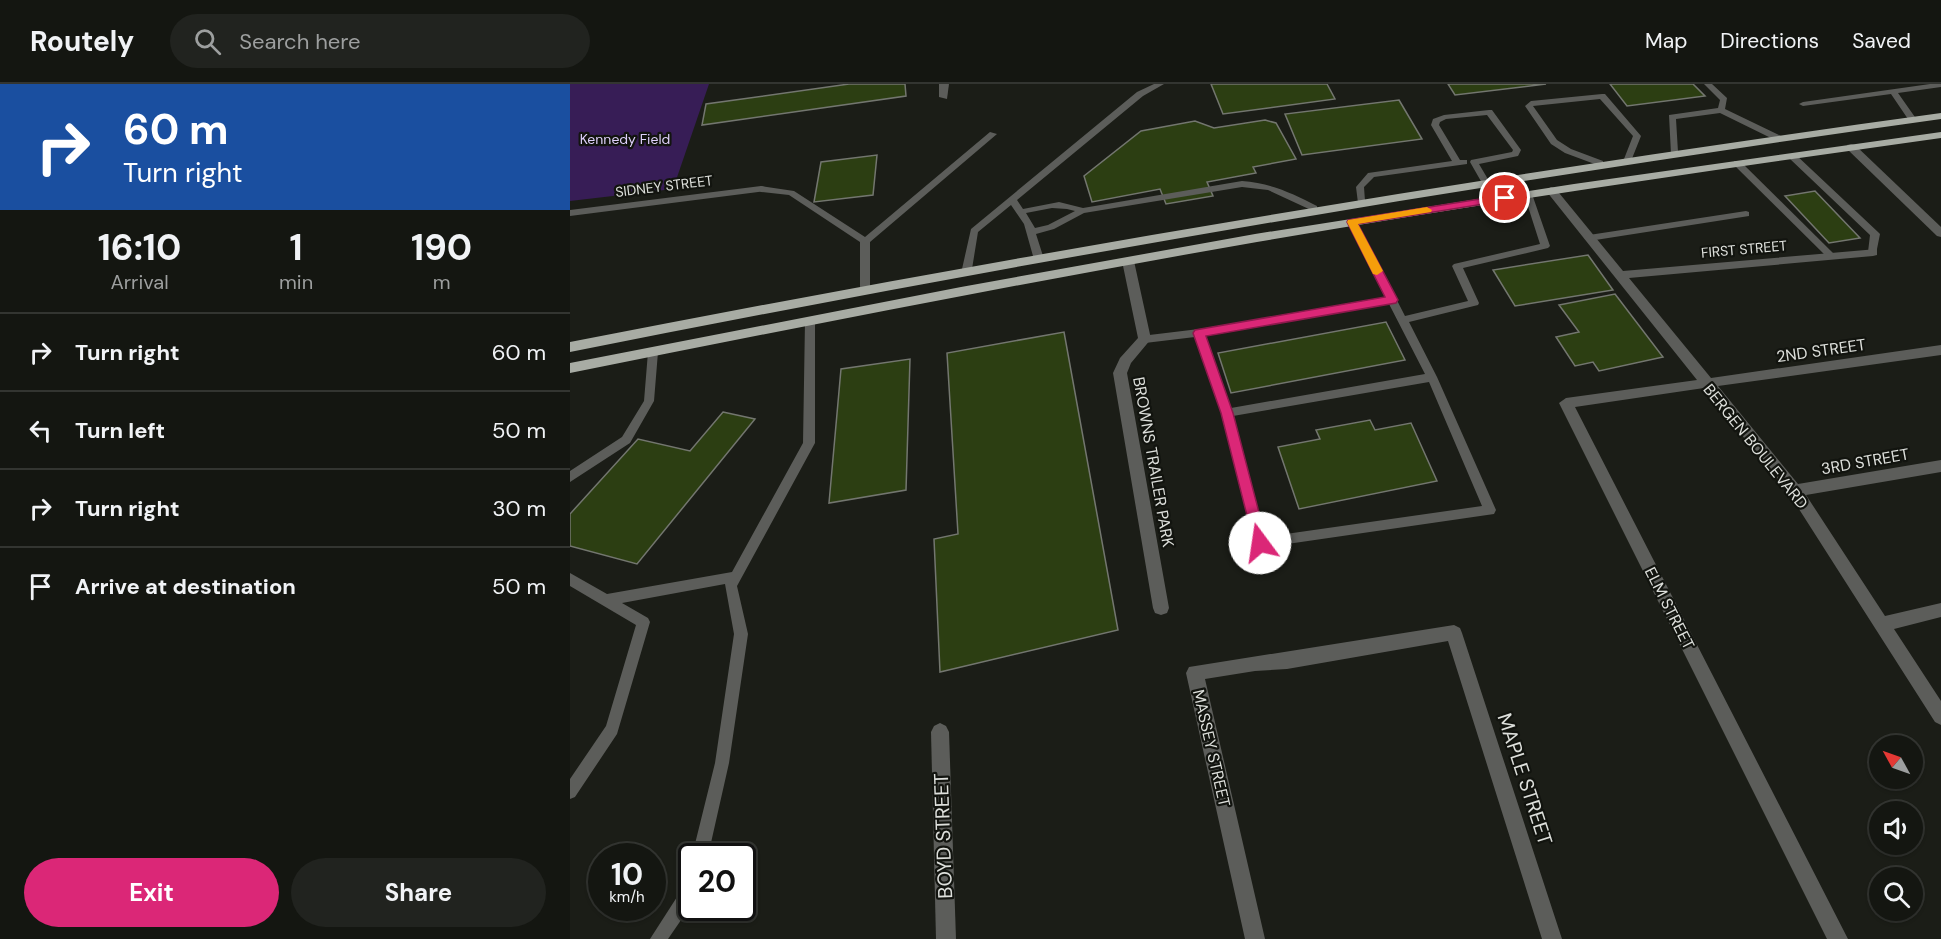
<!DOCTYPE html>
<style>
:root{--surface:#141611;--page:#21231f;--text:#f1f3f6;--muted:#9d9f9f;--line:#333531;--accent:#db2777}
body{margin:0;font-family:"DM Sans",sans-serif;background:var(--page);color:var(--text);height:100vh;display:flex;flex-direction:column;font-size:22px;white-space:nowrap}
*{box-sizing:border-box;margin:0}
p{font-size:20px;color:var(--muted)}
.icon{flex:none;width:33px;height:33px;fill:none;stroke:currentColor;stroke-width:2;stroke-linecap:round;stroke-linejoin:round}
.map{position:relative;flex:1;overflow:hidden}
.panel{display:flex;flex-direction:column;background:var(--surface);width:570px}
.panel>*{flex:none}
.banner{background:#1a4fa0;color:#fff;overflow:hidden}
.needle{width:39px;rotate:310deg}
.tools{position:absolute;left:1299px;top:651px;display:grid;gap:12px}
.tools a{display:grid;place-items:center;width:54px;height:54px;border-radius:50%;background:var(--surface);box-shadow:0 2px 4px #0004,0 0 0 2px var(--line);font-size:30px}
.speed{position:absolute;left:18px;top:759px;display:flex;gap:12px;font-size:30px;font-weight:700;text-align:center}
.speed>*{display:grid;place-content:center;width:78px;height:78px;border-radius:50%;background:var(--surface);box-shadow:0 2px 4px #0004,0 0 0 2px var(--line);line-height:1}
.speed small{font-size:15px;font-weight:400}
.speed .limit{border:3px solid #111;border-radius:9px;background:#fff;color:#111}
.pin{position:absolute;display:grid;place-items:center;width:51px;height:51px;color:#fff;margin:-26px;border:3px solid #fff;border-radius:50%;box-shadow:0 2px 6px #0007}
.me{position:absolute;width:66px;margin:-33px;rotate:346deg;stroke-linejoin:round;filter:drop-shadow(0 0 4px #0008)}
.turn{display:flex;align-items:center;gap:21px;height:126px;padding:0 24px;font-size:27px}
.turn .icon{width:78px;height:78px;stroke-width:2.5}
.turn b{display:block;font-size:42px;line-height:51px}
.eta{display:flex;justify-content:space-evenly;align-items:center;height:102px;text-align:center}
.eta b{font-size:36px;font-weight:700;line-height:42px}
.cta{display:flex;gap:12px;margin-top:auto;padding:12px 24px}
.cta a{flex:1;height:69px;border-radius:36px;background:var(--accent);color:#fff;font-size:24px;font-weight:700;line-height:69px;text-align:center}
.cta a+a{background:var(--page);color:var(--text)}
ul{padding:0;list-style:none}
li{display:flex;align-items:center;gap:18px;height:78px;padding:0 24px;border-top:2px solid var(--line)}
li div{flex:1}
li b{display:block;font-size:22px}
li em{font-style:normal}
header{display:flex;align-items:center;gap:36px;box-sizing:border-box;height:84px;padding:0 30px;background:var(--surface);border-bottom:2px solid var(--line)}
header strong{font-size:28px}
nav{display:flex;gap:33px;margin-inline-start:auto;font-size:21px}
.search{width:420px;height:54px;background:var(--page);display:flex;align-items:center;gap:15px;box-sizing:border-box;padding:0 21px;border-radius:33px;color:var(--muted);font-size:22px}
main{display:flex;flex:1;min-height:0}
.map>svg:first-child{display:block}
</style>
<header>
<strong>Routely</strong>
<div class="search"><svg class="icon" aria-label="search" viewBox="0 0 24 24"><circle cx="10" cy="10" r="6"/><path d="M15 15l6 6"/></svg>Search here</div>
<nav><a>Map</a><a>Directions</a><a>Saved</a></nav>
</header>
<main>
<section class="panel">
<div class="banner">
<div class="turn"><svg class="icon" aria-label="right" viewBox="0 0 24 24"><path d="M7 20v-9h11M14 6l5 5-5 5"/></svg><div><b>60 m</b>Turn right</div></div>
</div>
<div class="eta">
<div><b>16:10</b><p>Arrival</p></div>
<div><b>1</b><p>min</p></div>
<div><b>190</b><p>m</p></div>
</div>
<ul>
<li><svg class="icon" aria-label="right" viewBox="0 0 24 24"><path d="M7 20v-9h11M14 6l5 5-5 5"/></svg><div><b>Turn right</b></div><em>60 m</em></li>
<li><svg class="icon" aria-label="left" viewBox="0 0 24 24"><path d="M17 20v-9H6M10 6l-5 5 5 5"/></svg><div><b>Turn left</b></div><em>50 m</em></li>
<li><svg class="icon" aria-label="right" viewBox="0 0 24 24"><path d="M7 20v-9h11M14 6l5 5-5 5"/></svg><div><b>Turn right</b></div><em>30 m</em></li>
<li><svg class="icon" aria-label="arrive" viewBox="0 0 24 24"><path d="M6 21V4h12l-3 4 3 4H6"/></svg><div><b>Arrive at destination</b></div><em>50 m</em></li>
</ul>
<div class="cta"><a>Exit</a><a>Share</a></div>
</section>
<div class="map">
<svg width="1371" height="855" viewBox="0 0 1371 855">
<rect width="100%" height="100%" fill="#1b1d17"/>
<polygon fill="#371d56" points="0,0 139,0 103,105 0,117"/>
<g fill="#2c3e12" stroke="#73766f" stroke-width="1.5">
<polygon points="279,0 335,0 336,12 132,41 136,20"/>
<polygon points="641,0 757,0 765,15 653,30"/>
<polygon points="878,0 976,0 885,11"/>
<polygon points="1040,0 1123,0 1135,12 1057,22"/>
<polygon points="829,16 852,55 732,71 715,30"/>
<polygon points="695,36 706,39 726,75 683,83 686,89 637,98 643,112 596,120 590,105 522,118 514,92 571,47 625,37 644,44"/>
<polygon points="307,71 303,111 244,118 251,78"/>
<polygon points="1245,107 1290,154 1259,159 1215,112"/>
<polygon points="1018,171 1043,206 945,222 923,186"/>
<polygon points="1045,210 1093,273 1029,287 1023,278 1005,282 986,253 1009,248 989,221"/>
<polygon points="816,238 835,276 661,309 648,269"/>
<polygon points="494,248 548,546 370,588 364,455 388,450 377,269"/>
<polygon points="340,275 336,406 259,419 271,285"/>
<polygon points="153,328 185,335 67,480 0,462 0,430 68,355 120,367"/>
<polygon points="800,336 805,346 841,339 867,397 729,425 708,363 750,355 746,346"/>
</g>
<g fill="none" stroke-linecap="round" stroke-linejoin="round">
<g fill="#5c5d5a" fill-rule="evenodd">
<path d="M584,0H594L573,12L447,116L453,125L489,118L513,124L672,97C700,99 722,109 747,122V126H741L698,106L672,103L514,129L484,145L466,150L473,172L468,175L463,172L454,140L441,121L408,148L402,185L397,188L394,187L392,185L401,145L567,8ZM482,124L497,125L505,127L478,141L465,144L456,129Z"/>
<polygon points="1134,0 1142,0 1157,14 1155,25 1211,52 1211,56 1205,56 1150,29 1106,35 1108,68 1101,70 1099,31 1148,24 1150,16"/>
<polygon points="1360,0 1371,0 1371,3 1328,9 1347,36 1343,38 1340,38 1321,10 1233,22 1229,20 1233,18"/>
<polygon points="1032,10 1035,10 1071,52 1061,77 1054,75 1063,52 1030,15 963,22 987,56 1001,65 1033,77 1033,81 1030,82 995,69 981,60 955,22 961,17"/>
<polygon points="919,26 922,26 951,66 948,72 909,80 919,97 918,99 912,99 900,78 901,76 942,68 943,66 917,31 876,35 870,38 869,41 890,76 897,76 897,80 804,93 794,103 795,117 791,120 788,119 786,103 798,89 882,77 861,41 863,35 874,31"/>
<polygon points="420,48 427,50 300,158 300,204 295,207 290,204 290,158 219,111 191,108 187,105 191,102 224,107 295,153"/>
<polygon points="1219,70 1225,70 1308,148 1310,150 1306,170 1303,171 1298,168 1300,151 1219,74"/>
<polygon points="1164,77 1170,77 1264,170 1264,174 1258,174 1164,81"/>
<path d="M958,107L962,110L980,162L978,164L893,184L909,219L908,221L839,238L867,293L926,426L924,430L690,464L686,463L651,329L625,253L575,259L571,258L570,255L571,252L629,245L816,214L777,138L782,135L787,138L835,232L898,217L882,182L884,180L970,160L954,110ZM819,220L855,290L661,324L635,252ZM859,298L912,422L695,453L663,332Z"/>
<polygon points="1176,127 1179,128 1179,132 1019,157 1014,154 1019,151"/>
<polygon points="240,233 245,237 245,359 167,502 178,550 159,679 138,772 122,772 145,679 164,550 155,500 52,519 78,534 80,538 47,650 5,713 0,715 0,695 36,642 66,541 0,502 0,489 37,510 162,488 233,359 235,237"/>
<polygon points="83,264 88,268 84,317 60,359 0,398 0,387 52,353 74,317 78,268"/>
<polygon points="122,797 122,820 98,855 80,855 116,799"/>
</g>
<g fill="#5c5d5a" fill-rule="evenodd">
<polygon points="369,0 379,0 377,15 369,13"/>
<polygon points="1281,60 1285,61 1371,143 1371,153 1367,152 1277,65 1277,61"/>
<polygon points="191,102 195,103 195,107 0,132 0,126"/>
<polygon points="981,103 985,104 1053,187 1307,165 1307,171 1303,172 1059,194 1141,294 1371,261 1371,271 1148,302 1228,400 1371,376 1371,388 1236,411 1315,532 1371,519 1371,533 1324,545 1371,617 1371,641 1365,638 1220,411 1134,304 1005,323 1278,855 1257,855 989,319 996,314 1127,296 977,108 976,106"/>
<polygon points="558,173 564,177 581,255 561,279 557,289 599,524 597,529 591,531 585,529 583,524 543,289 550,274 568,254 552,177"/>
<polygon points="884,541 890,544 892,549 992,855 972,855 878,557 717,585 685,587 635,595 695,855 675,855 616,589 619,583"/>
<polygon points="370,639 376,642 379,648 386,855 366,855 361,648 364,642"/>
</g>
<g fill="#a8aca4" fill-rule="evenodd">
<path d="M1371,29V35C912,99 455,177 0,268V258C455,169 912,92 1371,29Z"/>
<path d="M1371,48V54C1142,86 914,119 687,158C457,198 228,243 0,289V279L391,203L685,150L1004,100Z"/>
</g>
</g>
<polygon fill="#db2777" stroke="#8e194d" stroke-width="1.5" points="935,111 939,112 939,116 788,140 828,216 826,219 636,252 663,329 697,459 695,463 685,463 651,329 623,249 625,246 815,213 777,138 778,136"/>
<polygon fill="#f59e0b" points="857,123 862,126 861,128 788,140 813,187 807,191 803,190 777,138 778,136"/>
<g text-anchor="middle" stroke-width="4.5" stroke-linejoin="round" paint-order="stroke">
<g font-size="14" fill="#ded0fa" stroke="#12140f">
<text x="55" y="60">Kennedy Field</text>
</g>
<g font-size="14" fill="#dee0dc" stroke="#12140f">
<text transform="translate(94 102) rotate(-7)" y="5">SIDNEY STREET</text>
<text transform="translate(1174 165) rotate(-5)" y="5">FIRST STREET</text>
</g>
<g font-size="16" fill="#dee0dc" stroke="#12140f">
<text transform="translate(1251 266) rotate(-8)" y="6">2ND STREET</text>
<text transform="translate(1186 362) rotate(51)" y="6">BERGEN BOULEVARD</text>
<text transform="translate(1295 377) rotate(-10)" y="6">3RD STREET</text>
<text transform="translate(584 378) rotate(80)" y="6">BROWNS TRAILER PARK</text>
<text transform="translate(1100 524) rotate(63)" y="6">ELM STREET</text>
<text transform="translate(642 664) rotate(77)" y="6">MASSEY STREET</text>
</g>
<g font-size="20" fill="#dee0dc" stroke="#12140f">
<text transform="translate(955 695) rotate(72)" y="7">MAPLE STREET</text>
<text transform="translate(373 752) rotate(-92)" y="7">BOYD STREET</text>
</g>
</g>
</svg>
<div class="tools">
<a><svg class="needle" viewBox="-14 -14 28 28"><path d="M0-13l5 13h-10z" fill="#e53935"/><path d="M0 13l5-13h-10z" fill="#9d9f9f"/></svg></a>
<a><svg class="icon" aria-label="sound" viewBox="0 0 24 24"><path d="M4 9h4l5-4v14l-5-4H4zM17 9q2 3 0 6"/></svg></a>
<a><svg class="icon" aria-label="search" viewBox="0 0 24 24"><circle cx="10" cy="10" r="6"/><path d="M15 15l6 6"/></svg></a>
</div>
<div class="speed"><div>10<small>km/h</small></div><div class="limit">20</div></div>
<div class="pin" style="left:935px;top:114px;background:#d93025"><svg class="icon" aria-label="arrive" viewBox="0 0 24 24"><path d="M6 21V4h12l-3 4 3 4H6"/></svg></div>
<svg class="me" style="left:690px;top:459px" viewBox="-20 -20 40 40"><circle r="19" fill="#fff"/><path d="M0-13L10 11 0 6-10 11z" fill="#db2777"/></svg>
</div>
</main>
